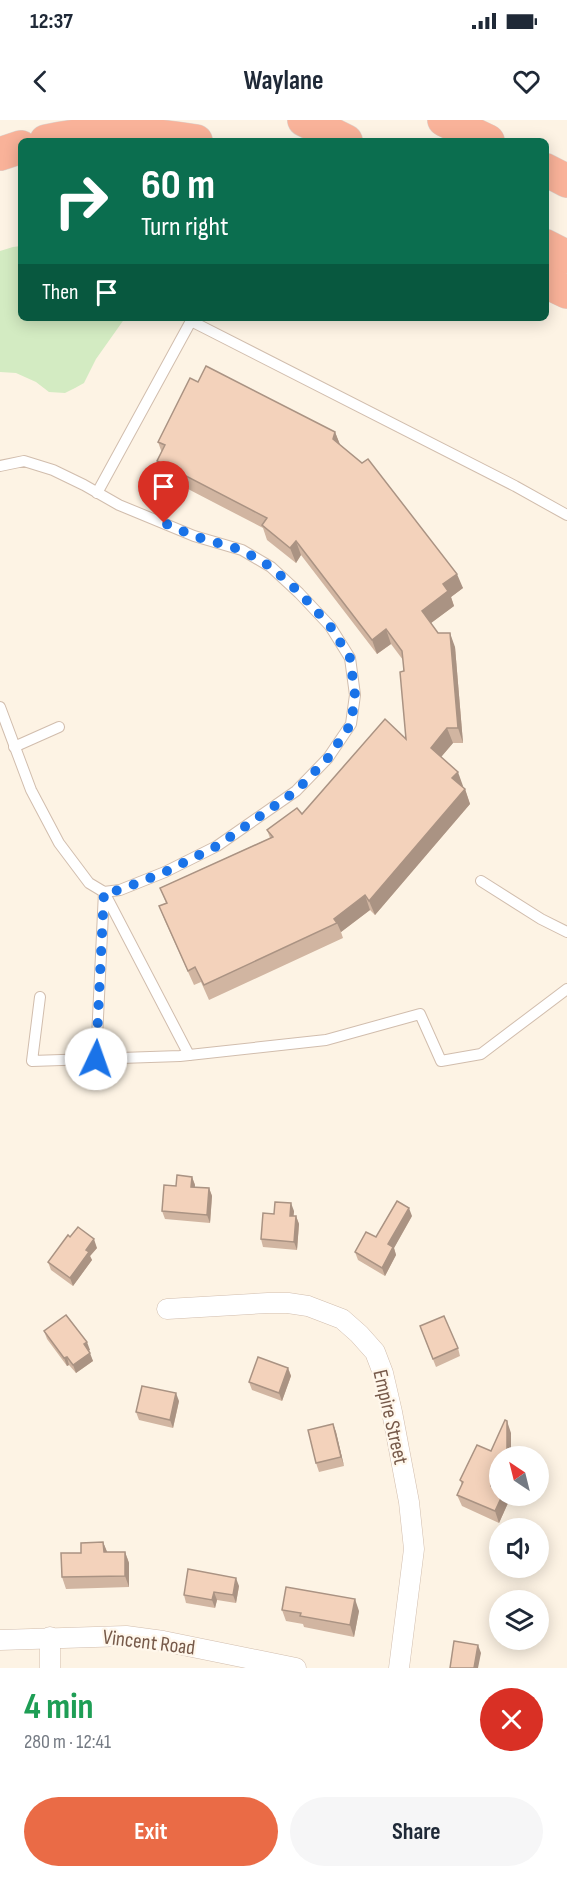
<!DOCTYPE html>
<meta charset="utf-8">
<style>
:root{--surface:#fff;--page:#f6f6f7;--text:#1f2937;--muted:#747a83;--accent:#ea6b46}
body{margin:0;font-family:"Sofia Sans Condensed",sans-serif;background:var(--page);color:var(--text);height:100vh;display:flex;flex-direction:column;font-size:22px;white-space:nowrap}
*{box-sizing:border-box;margin:0}
p{font-size:20px;color:var(--muted)}
.icon{flex:none;width:33px;height:33px;fill:none;stroke:currentColor;stroke-width:2;stroke-linecap:round;stroke-linejoin:round}
.map{position:relative;height:1548px;overflow:hidden}
.details{display:flex;flex-direction:column;background:var(--surface);flex:1}
.details>*{flex:none}
.banner{position:absolute;left:18px;top:18px;width:531px;height:183px;border-radius:9px;box-shadow:0 3px 15px #0003;background:#0b6e4f;color:#fff;overflow:hidden}
.needle{width:39px;rotate:325deg}
.buttons{position:absolute;left:489px;top:1326px;display:grid;gap:12px}
.buttons a{display:grid;place-items:center;width:60px;height:60px;border-radius:50%;background:var(--surface);box-shadow:0 3px 15px #0003;font-size:30px}
.pin{position:absolute;display:grid;place-items:center;width:51px;height:51px;color:#fff;margin:-62px -26px;border-radius:50% 50% 50% 0;rotate:-45deg;box-shadow:0 0 6px #0007}
.pin .icon{rotate:45deg}
.me{position:absolute;width:66px;margin:-33px;rotate:3deg;stroke-linejoin:round;filter:drop-shadow(0 0 4px #0008)}
.turn{display:flex;align-items:center;gap:21px;height:126px;padding:0 24px;font-size:27px}
.turn .icon{width:78px;height:78px;stroke-width:2.5}
.turn b{display:block;font-size:42px;line-height:51px}
.then{display:flex;align-items:center;height:57px;padding:0 24px;background:#0003;gap:12px;font-size:22px}
.round{display:grid;place-items:center;flex:none;width:63px;height:63px;border-radius:32px;background:var(--page)}
.head{display:flex;align-items:center;justify-content:space-between;height:102px;padding:0 24px}
h1{font-size:36px;font-weight:700;line-height:45px;color:#1e9e55}
.primary-button{display:flex;gap:12px;margin-top:auto;padding:12px 24px}
.primary-button a{flex:1;height:69px;border-radius:36px;background:var(--accent);color:#fff;font-size:24px;font-weight:700;line-height:69px;text-align:center}
.primary-button a+a{background:var(--page);color:var(--text)}
.status{display:flex;justify-content:space-between;align-items:center;height:42px;padding:0 30px;background:var(--surface);direction:ltr}
.status svg{height:16px;fill:currentColor}
header{display:flex;justify-content:space-between;align-items:center;height:78px;padding:0 24px;background:var(--surface);font-size:27px;font-weight:700}
.map>svg:first-child{display:block}
</style>
<div class="status"><b>12:37</b><svg viewBox="0 0 49 12"><path d="M0 12V9h3v3zM5 12V6h3v6zM10 12V3h3v9zM15 12V0h3v12zM26 1h20v11H26zM47 4h2v5h-2z"/></svg></div>
<header><svg class="icon" aria-label="back" viewBox="0 0 24 24"><path d="M15 5l-7 7 7 7"/></svg>Waylane<svg class="icon" aria-label="heart" viewBox="0 0 24 24"><path d="M12 20l-8-8c-3-5 5-10 8-4 3-6 11-1 8 4z"/></svg></header>
<div class="map">
<svg width="567" height="1548" viewBox="0 0 567 1548">
<rect width="100%" height="100%" fill="#fdf3e4"/>
<polygon fill="#d3ebc2" points="21,126 21,198 125,198 96,239 84,263 75,268 65,273 49,272 36,262 16,253 0,252 0,131 13,127"/>
<g fill="none" stroke-linecap="round" stroke-linejoin="round">
<defs>
<g id="lane">
<polyline points="0,346 24,341 53,350 84,365 119,385 194,416 242,430 271,447 299,473 330,506 350,538 355,575 351,604 328,638 296,671 217,726 165,752 120,770 104,772 89,763 59,723 31,670 0,587"/>
<polyline points="97,373 191,201 515,366 567,395"/>
<polyline points="14,627 59,607"/>
<polyline points="481,761 541,799 567,812"/>
<polyline points="40,877 32,941 180,936 326,920 420,894 441,941 481,934 567,869"/>
<polyline points="96,939 104,772 189,935"/>
</g>
<g id="street">
<polyline points="167,1189 268,1183 288,1183 308,1186 342,1199 359,1214 375,1232 383,1253 392,1292 409,1382 414,1429 399,1548"/>
<polyline points="0,1520 126,1516 163,1521 296,1548"/>
<polyline points="50,1548 50,1517"/>
</g>
<g id="highway">
<polyline points="304,0 346,21"/>
<polyline points="444,0 488,21"/>
<path d="M46,21C96,10 147,13 196,21"/>
<polyline points="0,34 21,27"/>
<polyline points="546,50 567,61"/>
<polyline points="546,126 567,137"/>
<polyline points="546,162 567,172"/>
</g>
</defs>
<use href="#lane" stroke="#d1bdad" stroke-width="12"/>
<use href="#street" stroke="#d1bdad" stroke-width="21"/>
<use href="#highway" stroke="#dbd4d0" stroke-width="34"/>
<use href="#lane" stroke="#fff" stroke-width="10"/>
<use href="#street" stroke="#fff" stroke-width="20"/>
<use href="#highway" stroke="#f9b299" stroke-width="33"/>
</g>
<g fill="#d1b5a1">
<polygon points="198,262 335,312 340,325 463,468 451,477 454,486 431,503 438,513 455,527 463,623 453,623 441,637 465,669 470,684 375,795 370,790 341,812 343,818 209,880 201,862 194,865 165,801 159,786 166,783 160,768 270,718 267,710 302,694 406,619 403,540 391,524 377,534 301,435 296,443 267,420 263,408 163,356 157,341 162,333 158,322"/>
<polygon points="192,1057 195,1065 195,1067 209,1068 212,1076 210,1103 165,1099 162,1091 176,1066"/>
<polygon points="294,1091 293,1096 296,1096 299,1104 297,1130 263,1127 261,1119 274,1094"/>
<polygon points="412,1096 394,1128 396,1135 385,1156 358,1140 355,1132 376,1117"/>
<polygon points="70,1117 97,1128 90,1136 92,1140 73,1166 51,1150 48,1142"/>
<polygon points="44,1211 90,1230 88,1231 93,1241 76,1253 69,1245 67,1246 47,1219"/>
<polygon points="423,1214 458,1228 460,1236 436,1247"/>
<polygon points="288,1248 291,1256 282,1281 252,1270 249,1262"/>
<polygon points="179,1281 173,1308 139,1300 136,1292"/>
<polygon points="333,1304 336,1312 344,1346 319,1352 316,1343"/>
<polygon points="511,1313 511,1336 499,1369 508,1383 499,1403 462,1386 457,1375 462,1365 460,1360"/>
<polygon points="103,1422 107,1432 125,1432 129,1443 129,1467 66,1469 62,1457 81,1433"/>
<polygon points="239,1466 236,1483 217,1480 215,1488 186,1483 184,1475"/>
<polygon points="282,1490 359,1491 354,1517 304,1507 303,1504 286,1501"/>
</g>
<g fill="#aa9383">
<polygon points="335,312 341,327 333,319"/>
<polygon points="296,421 301,435 296,443 290,428"/>
<polygon points="457,454 463,468 451,477 454,486 427,506 422,491 443,464"/>
<polygon points="386,509 391,524 377,534 372,520"/>
<polygon points="450,513 455,527 463,623 458,608"/>
<polygon points="447,608 453,623 436,643 431,628"/>
<polygon points="458,652 463,666 457,673 452,658"/>
<polygon points="465,669 470,684 375,795 369,781"/>
<polygon points="365,775 370,790 341,812 337,803 334,799"/>
<polygon points="192,1057 195,1065 194,1075 191,1067"/>
<polygon points="209,1068 212,1076 210,1103 207,1095"/>
<polygon points="291,1083 294,1091 293,1104 290,1096"/>
<polygon points="409,1088 412,1096 394,1128 396,1135 385,1156 382,1148 388,1124"/>
<polygon points="296,1096 299,1104 297,1130 294,1122"/>
<polygon points="94,1119 97,1128 90,1136 92,1140 73,1166 70,1158 86,1130"/>
<polygon points="87,1222 90,1230 86,1232 84,1224"/>
<polygon points="90,1233 93,1241 76,1253 73,1245"/>
<polygon points="67,1237 69,1245 67,1246 64,1238"/>
<polygon points="288,1248 291,1256 282,1281 279,1273"/>
<polygon points="176,1273 179,1281 173,1308 170,1300"/>
<polygon points="507,1301 511,1313 511,1336 504,1336"/>
<polygon points="333,1304 336,1312 344,1346 341,1337"/>
<polygon points="500,1347 500,1368 495,1378 491,1366"/>
<polygon points="502,1376 505,1376 508,1383 499,1403 495,1391"/>
<polygon points="103,1422 108,1434 104,1432"/>
<polygon points="125,1432 129,1443 129,1467 125,1456"/>
<polygon points="236,1458 239,1466 236,1483 233,1475"/>
<polygon points="214,1472 217,1480 215,1488 212,1480"/>
<polygon points="355,1479 359,1491 354,1517 350,1505"/>
<polygon points="478,1525 481,1533 478,1548 474,1548"/>
</g>
<g fill="#f3d2bb" stroke="#aa9383" stroke-width="1.5">
<polygon points="206,246 335,312 333,319 362,343 368,339 457,454 443,464 448,471 422,491 438,513 450,513 458,608 447,608 431,628 458,652 452,658 465,669 369,781 365,775 334,799 337,803 204,865 195,847 188,851 159,786 167,783 160,768 273,717 267,710 297,688 302,694 385,599 406,619 400,552 404,551 402,531 386,509 372,520 296,421 290,428 262,405 267,398 157,341 165,325 158,322 190,258 198,262"/>
<polygon points="177,1055 192,1057 191,1067 209,1068 207,1095 162,1091 164,1065 176,1066"/>
<polygon points="397,1081 409,1088 388,1124 393,1127 382,1148 355,1132 366,1112 376,1117"/>
<polygon points="275,1082 291,1083 290,1096 296,1096 294,1122 261,1119 263,1093 274,1094"/>
<polygon points="78,1107 94,1119 86,1130 89,1132 70,1158 48,1142 68,1115 70,1117"/>
<polygon points="66,1195 87,1222 84,1224 90,1233 73,1245 67,1237 64,1238 44,1211"/>
<polygon points="444,1196 458,1228 433,1239 420,1206"/>
<polygon points="258,1237 288,1248 279,1273 249,1262"/>
<polygon points="142,1266 176,1273 170,1300 136,1292"/>
<polygon points="505,1300 507,1301 507,1330 504,1336 500,1336 500,1347 491,1366 500,1370 500,1376 502,1376 495,1391 457,1375 463,1362 460,1360 477,1325 491,1331"/>
<polygon points="333,1304 341,1337 316,1343 308,1310"/>
<polygon points="103,1422 104,1432 125,1432 125,1456 62,1457 61,1433 81,1433 81,1423"/>
<polygon points="188,1449 236,1458 233,1475 214,1472 212,1480 184,1475"/>
<polygon points="286,1467 355,1479 350,1505 300,1496 301,1493 282,1490"/>
<polygon points="454,1521 478,1525 474,1548 450,1548"/>
</g>
<g fill="none" stroke-linecap="round" stroke-linejoin="round">
<polyline stroke="#1a73e8" stroke-width="10" stroke-dasharray="0 18" points="96,939 104,772 120,770 165,752 217,726 256,699 296,671 328,638 351,604 355,575 350,538 330,506 300,473 271,447 242,430 194,416 164,403"/>
</g>
<g text-anchor="middle" stroke-width="4.5" stroke-linejoin="round" paint-order="stroke">
<g font-size="21" fill="#765949" stroke="#fff7eb">
<text transform="translate(391 1297) rotate(77)" y="7">Empire Street</text>
<text transform="translate(149 1522) rotate(7)" y="7">Vincent Road</text>
</g>
</g>
</svg>
<div class="buttons">
<a><svg class="needle" viewBox="-14 -14 28 28"><path d="M0-13l5 13h-10z" fill="#e53935"/><path d="M0 13l5-13h-10z" fill="#747a83"/></svg></a>
<a><svg class="icon" aria-label="sound" viewBox="0 0 24 24"><path d="M4 9h4l5-4v14l-5-4H4zM17 9q2 3 0 6"/></svg></a>
<a><svg class="icon" aria-label="layers" viewBox="0 0 24 24"><path d="M12 4l9 5-9 5-9-5zM3 14l9 5 9-5"/></svg></a>
</div>
<div class="pin" style="left:164px;top:403px;background:#d93025"><svg class="icon" aria-label="arrive" viewBox="0 0 24 24"><path d="M6 21V4h12l-3 4 3 4H6"/></svg></div>
<svg class="me" style="left:96px;top:939px" viewBox="-20 -20 40 40"><circle r="19" fill="#fff"/><path d="M0-13L10 11 0 6-10 11z" fill="#1a73e8"/></svg>
<div class="banner">
<div class="turn"><svg class="icon" aria-label="right" viewBox="0 0 24 24"><path d="M7 20v-9h11M14 6l5 5-5 5"/></svg><div><b>60 m</b>Turn right</div></div>
<div class="then">Then<svg class="icon" aria-label="arrive" viewBox="0 0 24 24"><path d="M6 21V4h12l-3 4 3 4H6"/></svg></div>
</div>
</div>
<section class="details">
<div class="head"><div><h1>4 min</h1><p>280 m · 12:41</p></div><a class="round" style="background:#d93025;color:#fff"><svg class="icon" aria-label="close" viewBox="0 0 24 24"><path d="M6 6l12 12M18 6L6 18"/></svg></a></div>
<div class="primary-button"><a>Exit</a><a>Share</a></div>
</section>
